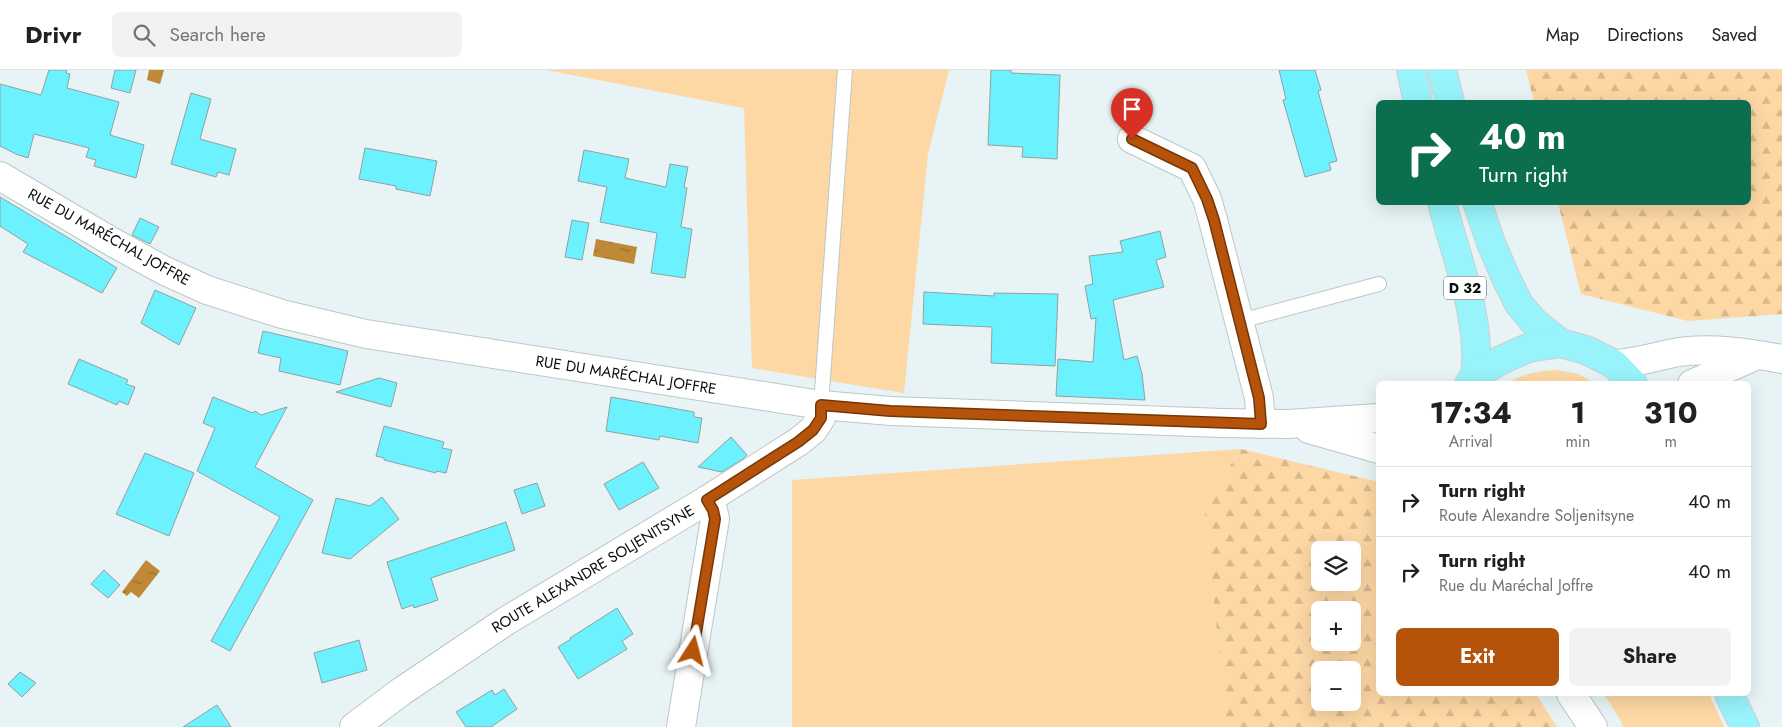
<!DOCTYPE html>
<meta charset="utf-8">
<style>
:root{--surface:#fff;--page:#f2f2f2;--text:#202124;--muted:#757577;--line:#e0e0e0;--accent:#b45309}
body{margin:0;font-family:Jost,sans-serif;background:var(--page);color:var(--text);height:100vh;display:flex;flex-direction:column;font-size:19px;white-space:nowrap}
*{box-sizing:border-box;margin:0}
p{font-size:16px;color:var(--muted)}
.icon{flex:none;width:28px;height:28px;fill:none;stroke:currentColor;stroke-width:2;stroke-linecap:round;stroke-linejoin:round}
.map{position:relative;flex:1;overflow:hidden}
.side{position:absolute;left:1376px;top:311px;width:375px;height:315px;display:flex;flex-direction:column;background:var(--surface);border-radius:8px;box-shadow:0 5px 20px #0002}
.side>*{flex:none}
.top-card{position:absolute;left:1376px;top:30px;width:375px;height:105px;border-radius:8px;box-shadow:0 5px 20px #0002;background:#0b6e4f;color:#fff;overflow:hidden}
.buttons{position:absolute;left:1311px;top:471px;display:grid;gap:10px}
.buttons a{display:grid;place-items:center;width:50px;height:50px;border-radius:8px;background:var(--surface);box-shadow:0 5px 20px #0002;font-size:25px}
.pin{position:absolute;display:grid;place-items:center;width:42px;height:42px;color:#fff;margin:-51px -21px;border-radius:50% 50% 50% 0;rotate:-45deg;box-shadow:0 0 5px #0007}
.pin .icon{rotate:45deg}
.me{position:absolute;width:55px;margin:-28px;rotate:9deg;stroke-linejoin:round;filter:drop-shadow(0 0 4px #0008)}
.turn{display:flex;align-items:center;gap:18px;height:105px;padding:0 20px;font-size:22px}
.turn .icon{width:65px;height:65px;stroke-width:2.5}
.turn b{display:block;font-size:35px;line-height:42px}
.eta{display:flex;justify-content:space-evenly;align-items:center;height:85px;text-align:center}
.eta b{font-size:30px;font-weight:700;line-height:35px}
.button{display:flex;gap:10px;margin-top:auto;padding:10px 20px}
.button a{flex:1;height:58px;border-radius:8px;background:var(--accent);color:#fff;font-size:20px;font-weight:700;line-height:58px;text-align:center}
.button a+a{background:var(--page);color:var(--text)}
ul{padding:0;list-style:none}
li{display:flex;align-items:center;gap:15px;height:70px;padding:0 20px;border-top:1px solid var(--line)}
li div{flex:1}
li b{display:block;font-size:19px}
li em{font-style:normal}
header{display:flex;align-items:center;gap:30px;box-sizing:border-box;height:70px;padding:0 25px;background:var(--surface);border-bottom:1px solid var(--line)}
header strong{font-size:24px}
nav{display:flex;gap:28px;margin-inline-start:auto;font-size:18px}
.search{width:350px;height:45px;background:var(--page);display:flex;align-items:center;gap:12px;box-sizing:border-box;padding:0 18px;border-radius:8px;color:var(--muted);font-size:19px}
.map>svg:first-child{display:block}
</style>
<header>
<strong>Drivr</strong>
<div class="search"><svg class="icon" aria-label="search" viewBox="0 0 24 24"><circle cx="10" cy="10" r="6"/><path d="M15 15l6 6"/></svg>Search here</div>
<nav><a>Map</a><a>Directions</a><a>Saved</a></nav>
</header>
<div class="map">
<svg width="1782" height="657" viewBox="0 0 1782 657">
<defs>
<pattern id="forest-firs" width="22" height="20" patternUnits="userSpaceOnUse" patternTransform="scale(1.25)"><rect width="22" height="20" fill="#fdd7a4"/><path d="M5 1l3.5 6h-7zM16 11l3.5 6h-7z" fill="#d8b78c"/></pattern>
<pattern id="water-ripples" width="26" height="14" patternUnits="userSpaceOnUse" patternTransform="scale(1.25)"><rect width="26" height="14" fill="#c08937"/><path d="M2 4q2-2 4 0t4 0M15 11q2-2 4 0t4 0" fill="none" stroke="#9a6e2d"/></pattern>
</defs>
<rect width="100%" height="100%" fill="#e7f3f4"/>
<g fill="#fdd7a4">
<polygon points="546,0 949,0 928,84 904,323 752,298 744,38"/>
<path d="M1557,300L1578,304L1597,314H1507C1523,303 1539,301 1557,300Z"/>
<polygon points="1241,379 1204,436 1227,657 792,657 792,410"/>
<polygon points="1604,624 1709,624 1724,657 1623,657 1621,651"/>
</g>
<g fill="url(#forest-firs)" fill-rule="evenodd">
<polygon points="1526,0 1782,0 1782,244 1688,251 1581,224 1558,133 1749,132 1749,32 1534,32"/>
<path d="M1241,379L1379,412V624H1536L1557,657H1227L1204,436ZM1320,480H1352V512H1320ZM1320,540H1352V572H1320ZM1320,600H1352V632H1320Z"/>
</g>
<g fill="url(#water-ripples)">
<polygon points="149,0 164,0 160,14 147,10"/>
<polygon points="596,169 637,177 634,194 593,186"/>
<polygon points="146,490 160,501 139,528 131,522 127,526 122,522"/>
</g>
<g fill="#6cf2fe" stroke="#949fa0">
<polygon points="49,0 67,0 66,3 70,4 67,18 119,32 110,65 144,75 136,108 94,96 96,90 86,87 89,78 34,64 28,88 16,84 0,76 0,14 41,25"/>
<polygon points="115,0 136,0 130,23 111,18"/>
<polygon points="991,0 1011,0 1011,3 1060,5 1057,89 1022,87 1023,77 988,75"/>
<polygon points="1279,0 1315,0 1321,20 1318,21 1337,91 1329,93 1331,100 1305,107 1283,30 1286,29"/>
<polygon points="191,23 211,29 200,69 236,79 229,105 218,102 216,107 171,94"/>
<polygon points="365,78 437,91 430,126 396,119 396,116 359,109"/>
<polygon points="584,80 629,89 625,108 666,117 670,94 688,97 684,117 687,118 681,157 692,159 685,208 651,203 657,163 600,152 607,117 578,111"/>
<polygon points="0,127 72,170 117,198 102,223 23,182 28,174 0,156"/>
<polygon points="140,148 159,157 150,174 132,165"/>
<polygon points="572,150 589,153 582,190 565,187"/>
<polygon points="1160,161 1166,187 1156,190 1164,217 1113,230 1124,290 1137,286 1142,304 1145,330 1056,326 1058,289 1093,292 1096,248 1091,249 1085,216 1093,214 1089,186 1123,182 1120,171"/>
<polygon points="155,220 196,238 179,275 141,253"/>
<polygon points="924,222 994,226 994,223 1058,224 1055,296 991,293 992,257 923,254"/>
<polygon points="263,261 348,281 340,315 279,301 281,288 258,283"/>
<polygon points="79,289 128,310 126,314 135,317 128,335 119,331 117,335 68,314"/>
<polygon points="379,308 397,313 391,337 336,322"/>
<polygon points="213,327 253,343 255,341 261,345 287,337 255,397 313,430 230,581 211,571 280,447 197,401 215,358 203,353"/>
<polygon points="611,327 694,342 694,347 702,348 698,373 660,366 659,370 606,361"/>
<polygon points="384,356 444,372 442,378 452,380 446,403 436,401 436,403 384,390 384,388 376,386"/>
<polygon points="731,367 747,385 743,389 722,402 698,397"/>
<polygon points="145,383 194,403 169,466 116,444"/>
<polygon points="643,392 659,418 619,440 604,414"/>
<polygon points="537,413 545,436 522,444 514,420"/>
<polygon points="382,427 399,449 350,489 322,483 336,428 370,436"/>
<polygon points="506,452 515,480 431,508 438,530 414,538 413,535 402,539 387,492"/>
<polygon points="104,500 120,515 108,528 91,514"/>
<polygon points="617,538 633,564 622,571 627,579 578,609 558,577 571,569 570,568"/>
<polygon points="359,570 367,600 322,613 314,583"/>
<polygon points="20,602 36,613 22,627 8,614"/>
<polygon points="504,619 517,639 491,657 466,657 456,642 492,620 495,625"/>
<polygon points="217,635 231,657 183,657"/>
</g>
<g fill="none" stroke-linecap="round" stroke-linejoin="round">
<defs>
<g id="lane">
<polyline points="1240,251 1379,214"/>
<polyline points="821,335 845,0"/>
</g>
<g id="street">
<polyline points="1132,69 1192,98 1207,129 1213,150 1259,328 1261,354"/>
<polyline points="354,657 402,621 506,551 707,430 798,372 813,360 821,348 821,335"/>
<polyline points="681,657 715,449 713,440 707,430"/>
</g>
<g id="secondary">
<polyline points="0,106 114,173 165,201 207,220 282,244 366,264 821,335 891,341 1222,353 1288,354 1379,348"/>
<path d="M1614,294C1638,293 1656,286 1679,282C1712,277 1749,283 1782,289"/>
<polyline points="1692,314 1755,286"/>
<polyline points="1309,359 1379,379"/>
<polyline points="1571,624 1593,657"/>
</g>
<g id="primary">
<polyline points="1411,0 1418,32"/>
<polyline points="1442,0 1450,32"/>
<path d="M1442,132C1456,189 1482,248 1475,306"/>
<polyline points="1477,132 1491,173 1506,208 1519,234 1534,252 1560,273"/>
<polyline points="1469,314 1475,306 1499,291 1528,278 1560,273 1586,280 1614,294 1633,314"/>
<polyline points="1729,624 1745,657"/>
</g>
</defs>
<use href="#lane" stroke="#bcc7c8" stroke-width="16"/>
<use href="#street" stroke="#bcc7c8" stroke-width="30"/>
<use href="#secondary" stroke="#bcc7c8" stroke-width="30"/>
<use href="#primary" stroke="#cecfcf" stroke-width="30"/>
<use href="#lane" stroke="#fff" stroke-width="14"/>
<use href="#street" stroke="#fff" stroke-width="28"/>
<use href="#secondary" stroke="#fff" stroke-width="28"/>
<use href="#primary" stroke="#98f3fa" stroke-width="28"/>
</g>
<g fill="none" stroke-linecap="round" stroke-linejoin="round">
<defs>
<polyline id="route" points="693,581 715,449 713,440 707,430 798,372 813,360 821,348 821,335 890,341 1261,354 1259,328 1214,150 1207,129 1192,98 1132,69"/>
</defs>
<use href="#route" stroke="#753606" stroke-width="12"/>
<use href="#route" stroke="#b45309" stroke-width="9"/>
</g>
<g text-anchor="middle" stroke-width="4" stroke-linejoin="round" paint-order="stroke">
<rect fill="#fff" stroke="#545656" stroke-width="1" x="1444" y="206.5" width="42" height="23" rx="4"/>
<g font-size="14" font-weight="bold" fill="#0a0e0e">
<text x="1465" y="223">D 32</text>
</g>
<g font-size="15" fill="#0a0e0e" stroke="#fff">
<text transform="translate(109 167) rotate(29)" y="5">RUE DU MARÉCHAL JOFFRE</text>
<text transform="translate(626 305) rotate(9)" y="5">RUE DU MARÉCHAL JOFFRE</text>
<text transform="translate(593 499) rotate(-31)" y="5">ROUTE ALEXANDRE SOLJENITSYNE</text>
</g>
</g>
</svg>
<div class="buttons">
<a><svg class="icon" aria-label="layers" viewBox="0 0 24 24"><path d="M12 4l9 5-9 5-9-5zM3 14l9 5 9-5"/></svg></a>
<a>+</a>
<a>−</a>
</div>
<div class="pin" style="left:1132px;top:69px;background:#d93025"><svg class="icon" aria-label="arrive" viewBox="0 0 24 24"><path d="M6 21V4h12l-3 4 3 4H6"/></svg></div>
<svg class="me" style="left:693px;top:581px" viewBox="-20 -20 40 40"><path d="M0-17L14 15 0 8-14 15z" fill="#b45309" stroke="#fff" stroke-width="4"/></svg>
<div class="top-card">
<div class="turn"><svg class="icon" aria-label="right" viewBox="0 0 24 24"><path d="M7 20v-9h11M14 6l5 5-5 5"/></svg><div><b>40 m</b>Turn right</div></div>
</div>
<section class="side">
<div class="eta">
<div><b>17:34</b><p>Arrival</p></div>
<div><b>1</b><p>min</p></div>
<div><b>310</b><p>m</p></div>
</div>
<ul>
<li><svg class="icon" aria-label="right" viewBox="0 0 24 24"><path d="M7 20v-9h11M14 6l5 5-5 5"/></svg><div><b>Turn right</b><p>Route Alexandre Soljenitsyne</p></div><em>40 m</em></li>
<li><svg class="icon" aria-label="right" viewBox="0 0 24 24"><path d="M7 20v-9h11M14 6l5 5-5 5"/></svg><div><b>Turn right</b><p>Rue du Maréchal Joffre</p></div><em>40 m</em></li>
</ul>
<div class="button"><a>Exit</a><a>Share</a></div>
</section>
</div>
